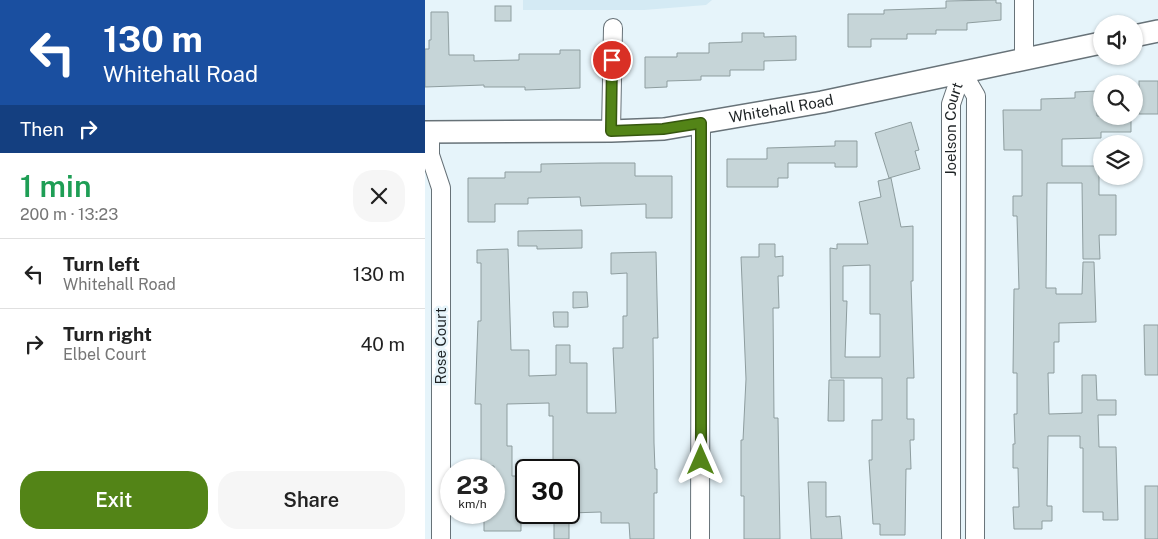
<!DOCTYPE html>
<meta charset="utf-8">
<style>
:root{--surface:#fff;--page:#f6f6f6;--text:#222;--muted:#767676;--line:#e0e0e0;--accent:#538417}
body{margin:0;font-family:"Public Sans",sans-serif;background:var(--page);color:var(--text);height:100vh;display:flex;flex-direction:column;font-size:19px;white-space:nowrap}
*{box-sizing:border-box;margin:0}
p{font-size:16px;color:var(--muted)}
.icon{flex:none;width:28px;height:28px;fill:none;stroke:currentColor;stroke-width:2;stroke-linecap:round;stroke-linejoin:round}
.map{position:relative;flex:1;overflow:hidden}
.side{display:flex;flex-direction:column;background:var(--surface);width:425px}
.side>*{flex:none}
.guide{background:#1a4fa0;color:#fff;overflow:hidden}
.buttons{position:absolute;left:668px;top:15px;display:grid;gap:10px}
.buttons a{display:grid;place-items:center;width:50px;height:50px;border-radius:50%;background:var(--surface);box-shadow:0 1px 4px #0004;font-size:25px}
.speed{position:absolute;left:15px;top:459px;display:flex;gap:10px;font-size:25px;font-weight:700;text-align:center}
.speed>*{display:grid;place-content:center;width:65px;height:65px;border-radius:50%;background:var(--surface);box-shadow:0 1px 4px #0004;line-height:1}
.speed small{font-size:12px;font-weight:400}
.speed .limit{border:2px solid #111;border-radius:8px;background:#fff;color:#111}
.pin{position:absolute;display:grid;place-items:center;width:42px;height:42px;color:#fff;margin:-21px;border:2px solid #fff;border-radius:50%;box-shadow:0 1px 5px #0007}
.me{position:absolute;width:55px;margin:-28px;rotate:0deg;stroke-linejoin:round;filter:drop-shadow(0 0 4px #0008)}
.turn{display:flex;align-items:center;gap:18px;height:105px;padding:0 20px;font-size:22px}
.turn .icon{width:65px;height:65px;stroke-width:2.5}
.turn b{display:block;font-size:35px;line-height:42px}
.then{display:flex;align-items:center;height:48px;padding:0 20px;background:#0003;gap:10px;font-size:19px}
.round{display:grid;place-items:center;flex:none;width:52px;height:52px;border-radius:20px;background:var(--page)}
.overview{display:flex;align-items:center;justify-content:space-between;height:85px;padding:0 20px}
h1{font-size:30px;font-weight:600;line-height:38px;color:#1e9e55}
.primary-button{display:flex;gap:10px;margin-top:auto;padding:10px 20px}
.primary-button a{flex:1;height:58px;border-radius:20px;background:var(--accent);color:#fff;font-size:20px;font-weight:600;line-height:58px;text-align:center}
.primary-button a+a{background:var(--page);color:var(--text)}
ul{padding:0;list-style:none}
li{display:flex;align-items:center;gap:15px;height:70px;padding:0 20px;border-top:1px solid var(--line)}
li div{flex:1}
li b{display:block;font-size:19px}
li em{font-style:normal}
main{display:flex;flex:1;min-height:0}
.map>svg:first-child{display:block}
</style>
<main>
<section class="side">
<div class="guide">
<div class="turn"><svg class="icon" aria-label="left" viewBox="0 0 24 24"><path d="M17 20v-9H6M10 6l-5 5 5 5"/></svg><div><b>130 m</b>Whitehall Road</div></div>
<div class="then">Then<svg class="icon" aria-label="right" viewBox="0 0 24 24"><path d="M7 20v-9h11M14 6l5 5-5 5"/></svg></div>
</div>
<div class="overview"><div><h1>1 min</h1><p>200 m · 13:23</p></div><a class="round"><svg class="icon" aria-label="close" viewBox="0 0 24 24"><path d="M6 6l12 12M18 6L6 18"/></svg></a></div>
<ul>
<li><svg class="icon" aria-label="left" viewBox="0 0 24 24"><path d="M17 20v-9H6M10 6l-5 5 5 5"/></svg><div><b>Turn left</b><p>Whitehall Road</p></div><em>130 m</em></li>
<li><svg class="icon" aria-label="right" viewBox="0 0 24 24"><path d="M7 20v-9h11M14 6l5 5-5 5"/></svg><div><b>Turn right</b><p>Elbel Court</p></div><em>40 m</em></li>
</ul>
<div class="primary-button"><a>Exit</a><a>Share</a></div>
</section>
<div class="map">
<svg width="733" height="539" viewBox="0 0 733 539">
<rect width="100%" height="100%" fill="#e6f4fa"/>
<polygon fill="#d4eaf4" points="98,0 287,0 281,5 219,10 98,10"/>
<g fill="#c6d5d8" stroke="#8e9d9f" fill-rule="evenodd">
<polygon points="571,0 571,3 576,3 576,20 542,23 542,30 511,30 511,34 482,34 482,39 446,39 446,47 423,47 423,14 459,14 459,10 521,8 521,1"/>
<rect x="70" y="6" width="16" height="15"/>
<polygon points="6,12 23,12 24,55 49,55 49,61 94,60 94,54 135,54 135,50 155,50 155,88 100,90 100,87 59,87 59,85 0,87 0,49 4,49 4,40 6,40"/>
<polygon points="317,33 339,33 339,37 371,36 371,60 339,61 339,70 305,70 305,76 276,76 276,80 242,81 242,87 220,88 220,57 252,57 252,53 284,53 284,43 317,42"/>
<rect x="714" y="81" width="19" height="33"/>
<polygon points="671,91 672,116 706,116 706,132 676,132 676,138 637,139 637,166 674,166 674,195 691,195 691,235 674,235 675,259 658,259 657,183 622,183 621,288 631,288 631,294 657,294 658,262 669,262 671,322 634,323 634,342 629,342 629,373 623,373 624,414 657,413 657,375 671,375 672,400 691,400 691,415 673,415 674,447 691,447 693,520 678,520 678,512 658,512 658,448 655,448 655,436 623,436 622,506 627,506 627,521 617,521 617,529 589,529 588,507 594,507 593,468 588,468 588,444 590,444 589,414 592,414 592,373 588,373 589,289 594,289 592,216 588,216 588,196 597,196 597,150 579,150 578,110 616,110 616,99 650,98 650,92"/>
<polygon points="486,122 494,150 490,151 495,169 464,178 450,133"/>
<polygon points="410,141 432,141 432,167 410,167 410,163 363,163 363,178 353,178 353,187 302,187 302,159 342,159 342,148 410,146"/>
<polygon points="176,163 210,163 210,176 247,176 247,218 221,218 221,204 156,206 155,197 103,198 103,204 70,204 70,222 43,222 43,178 80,178 80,172 116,172 116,164"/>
<path d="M466,178L476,227L488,226V281H486L489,378H482V419H489V440H485L486,469H481L480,535H455V524H448L444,460H447V420H457V378H406L405,248L412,249V244H443L434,202L456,197L453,181ZM445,265V314H455V357H420L422,301H418V266Z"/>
<polygon points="157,230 157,248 112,249 112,246 93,246 93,231"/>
<polygon points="334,244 350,244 350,257 358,256 358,276 353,276 354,308 348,308 349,418 353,418 355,539 319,539 319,496 316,496 316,440 318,440 321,379 316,257 334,257"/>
<polygon points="83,249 86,350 104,350 104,376 131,375 131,345 145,345 145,363 162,363 162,413 191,413 188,348 198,348 198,316 202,316 202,273 186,274 186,253 231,252 233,338 228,338 229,443 230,469 232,469 232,493 229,493 229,539 205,539 204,523 176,523 176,512 145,513 144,470 128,470 128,416 124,416 124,403 82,404 82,446 87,446 87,476 101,476 101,497 96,497 96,531 59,531 59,512 69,512 69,466 56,466 56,404 50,404 53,321 56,321 56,263 52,263 52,250"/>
<polygon points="148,292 162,292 163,307 148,308"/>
<polygon points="128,312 143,312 143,327 129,327"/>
<polygon points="719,325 733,325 733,375 720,375"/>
<polygon points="404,380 419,380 419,421 403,421"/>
<polygon points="383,482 401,482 401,517 415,516 417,539 386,539"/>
<rect x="720" y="486" width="13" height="53"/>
<rect x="129" y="512" width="15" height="27"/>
</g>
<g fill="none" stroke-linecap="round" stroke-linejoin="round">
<defs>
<g id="minor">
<polyline points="599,0 599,59"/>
<polyline points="537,72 551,96 550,539"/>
<polyline points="186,131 188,28"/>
<polyline points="5,132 5,155 16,188 16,539"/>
<polyline points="275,539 276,123"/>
<path id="s1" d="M526,539V104L537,72"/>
</g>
<g id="tertiary">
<polyline points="709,36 733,31"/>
<path id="s2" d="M0,132L186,131L239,129L397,102L676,43"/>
</g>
</defs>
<use href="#minor" stroke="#677278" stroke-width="20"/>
<use href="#tertiary" stroke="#677278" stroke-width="24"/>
<use href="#minor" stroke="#fff" stroke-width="18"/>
<use href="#tertiary" stroke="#fff" stroke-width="21"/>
</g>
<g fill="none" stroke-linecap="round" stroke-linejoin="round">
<defs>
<polyline id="route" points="187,60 186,131 238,129 276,123 276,460"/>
</defs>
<use href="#route" stroke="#36560f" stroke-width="12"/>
<use href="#route" stroke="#538417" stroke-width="9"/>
</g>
<g text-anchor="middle" stroke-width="5" stroke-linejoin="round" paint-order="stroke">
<g font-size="15" fill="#1d2224" stroke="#e6f4fa">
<text dy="5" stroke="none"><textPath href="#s2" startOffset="358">Whitehall Road</textPath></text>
<text dy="5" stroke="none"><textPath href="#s1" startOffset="410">Joelson Court</textPath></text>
<text transform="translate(16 346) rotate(-90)" y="5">Rose Court</text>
</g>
</g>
</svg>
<div class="buttons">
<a><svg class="icon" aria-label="sound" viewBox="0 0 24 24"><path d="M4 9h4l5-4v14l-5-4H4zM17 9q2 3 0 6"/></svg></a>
<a><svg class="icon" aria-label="search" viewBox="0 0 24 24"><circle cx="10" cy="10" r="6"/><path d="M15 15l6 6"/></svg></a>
<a><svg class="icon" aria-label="layers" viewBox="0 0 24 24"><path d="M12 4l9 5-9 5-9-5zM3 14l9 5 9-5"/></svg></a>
</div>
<div class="speed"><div>23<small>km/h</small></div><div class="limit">30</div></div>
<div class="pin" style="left:187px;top:60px;background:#d93025"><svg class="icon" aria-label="arrive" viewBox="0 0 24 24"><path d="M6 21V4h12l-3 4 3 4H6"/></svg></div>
<svg class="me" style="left:276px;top:460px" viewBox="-20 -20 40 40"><path d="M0-17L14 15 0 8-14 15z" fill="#538417" stroke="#fff" stroke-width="4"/></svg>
</div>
</main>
